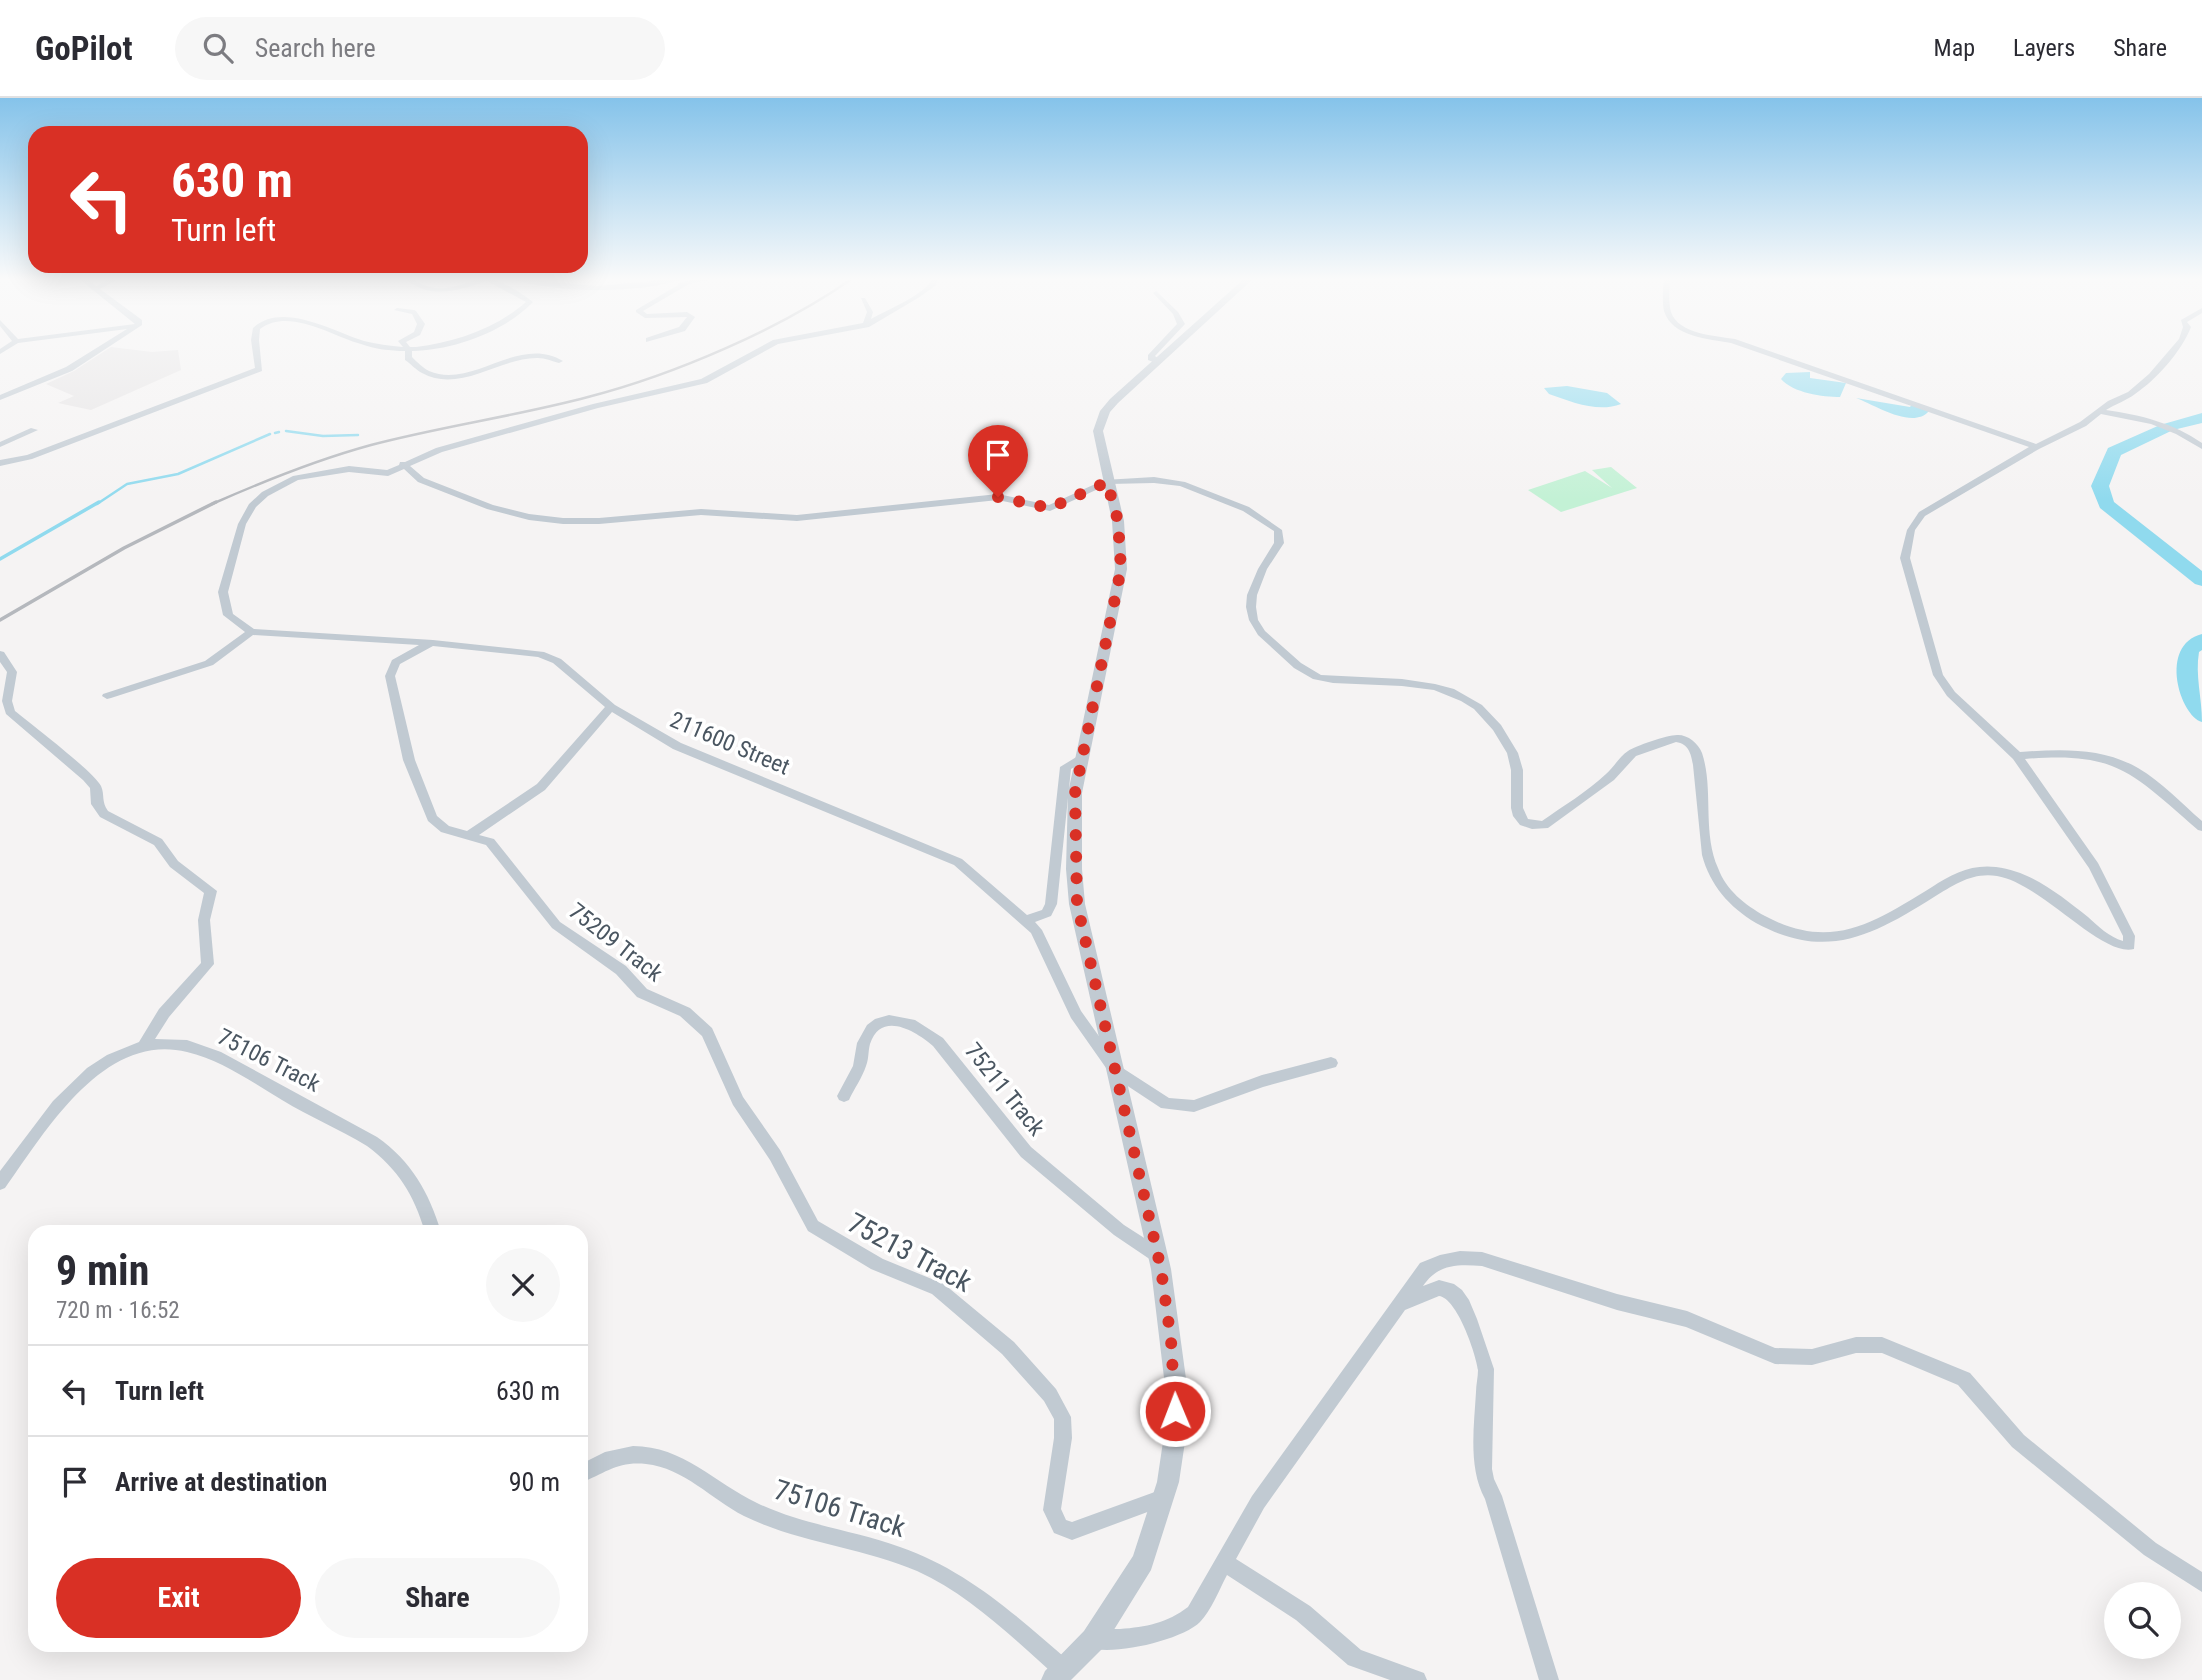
<!DOCTYPE html>
<meta charset="utf-8">
<style>
:root{--surface:#fff;--page:#f7f7f7;--text:#2b2b33;--muted:#7c7c81;--line:#e1e1e2;--accent:#d93025}
body{margin:0;font-family:"Roboto Condensed",sans-serif;background:var(--page);color:var(--text);height:100vh;display:flex;flex-direction:column;font-size:26px;white-space:nowrap}
*{box-sizing:border-box;margin:0}
p{font-size:23px;color:var(--muted)}
.icon{flex:none;width:38px;height:38px;fill:none;stroke:currentColor;stroke-width:2;stroke-linecap:round;stroke-linejoin:round}
.map{position:relative;flex:1;overflow:hidden}
.sheet{position:absolute;left:28px;top:1127px;width:560px;height:427px;display:flex;flex-direction:column;background:var(--surface);border-radius:21px;box-shadow:0 7px 28px #0002}
.sheet>*{flex:none}
.banner{position:absolute;left:28px;top:28px;width:560px;height:147px;border-radius:21px;box-shadow:0 7px 28px #0002;background:#d93025;color:#fff;overflow:hidden}
.tools{position:absolute;left:2104px;top:1484px;display:grid;gap:14px}
.tools a{display:grid;place-items:center;width:77px;height:77px;border-radius:50%;background:var(--surface);box-shadow:0 7px 28px #0002;font-size:35px}
.pin{position:absolute;display:grid;place-items:center;width:60px;height:60px;color:#fff;margin:-72px -30px;border-radius:50% 50% 50% 0;rotate:-45deg;box-shadow:0 0 7px #0007}
.pin .icon{rotate:45deg}
.me{position:absolute;width:77px;margin:-38px;rotate:359deg;stroke-linejoin:round;filter:drop-shadow(0 0 5px #0008)}
.turn{display:flex;align-items:center;gap:24px;height:147px;padding:0 28px;font-size:32px}
.turn .icon{width:91px;height:91px;stroke-width:2.5}
.turn b{display:block;font-size:49px;line-height:60px}
.round{display:grid;place-items:center;flex:none;width:74px;height:74px;border-radius:37px;background:var(--page)}
.summary{display:flex;align-items:center;justify-content:space-between;height:119px;padding:0 28px}
h1{font-size:42px;font-weight:700;line-height:52px}
.cta{display:flex;gap:14px;margin-top:auto;padding:14px 28px}
.cta a{flex:1;height:80px;border-radius:42px;background:var(--accent);color:#fff;font-size:28px;font-weight:700;line-height:80px;text-align:center}
.cta a+a{background:var(--page);color:var(--text)}
ul{padding:0;list-style:none}
li{display:flex;align-items:center;gap:21px;height:91px;padding:0 28px;border-top:2px solid var(--line)}
li div{flex:1}
li b{display:block;font-size:26px}
li em{font-style:normal}
header{display:flex;align-items:center;gap:42px;box-sizing:border-box;height:98px;padding:0 35px;background:var(--surface);border-bottom:2px solid var(--line)}
header strong{font-size:33px}
nav{display:flex;gap:38px;margin-inline-start:auto;font-size:24px}
.search{width:490px;height:63px;background:var(--page);display:flex;align-items:center;gap:18px;box-sizing:border-box;padding:0 24px;border-radius:38px;color:var(--muted);font-size:26px}
.map>svg:first-child{display:block}
</style>
<header>
<strong>GoPilot</strong>
<div class="search"><svg class="icon" aria-label="search" viewBox="0 0 24 24"><circle cx="10" cy="10" r="6"/><path d="M15 15l6 6"/></svg>Search here</div>
<nav><a>Map</a><a>Layers</a><a>Share</a></nav>
</header>
<div class="map">
<svg width="2202" height="1582" viewBox="0 0 2202 1582">
<rect width="100%" height="100%" fill="#f5f3f3"/>
<polygon fill="#e6e4e5" points="111,249 152,254 178,252 181,272 91,312 58,305 74,298 46,286 74,273"/>
<polygon fill="#c3f1d5" points="1611,369 1637,390 1561,414 1528,392 1585,373 1612,390 1592,372"/>
<g fill="#90daee">
<path d="M1810,274V280L1846,285L1840,299C1823,299 1793,295 1781,281L1786,275Z"/>
<path d="M1567,288L1607,295L1621,306C1598,315 1572,304 1549,296L1544,290Z"/>
<path d="M1856,300L1910,309L1912,306L1929,313C1913,332 1875,307 1856,300Z"/>
</g>
<g fill="none" stroke-linecap="round" stroke-linejoin="round">
<g stroke="#90daee" stroke-width="2.5">
<polyline points="286,333 323,338 358,337"/>
<polyline points="275,335 279,334"/>
<polyline points="97,406 127,386 178,376 270,336"/>
</g>
<polyline stroke="#90daee" stroke-width="3.5" points="0,461 99,404"/>
<g fill="#90daee" fill-rule="evenodd">
<polygon points="2202,315 2202,325 2173,332 2121,357 2109,388 2114,404 2202,473 2202,488 2195,486 2100,410 2091,388 2108,350 2160,327"/>
<path d="M2202,536V552L2199,554C2195,578 2202,599 2202,624C2180,618 2158,547 2202,536Z"/>
</g>
<g fill="#c1cad2" fill-rule="evenodd">
<polygon points="78,180 86,180 96,188 112,180 121,180 100,191 142,222 142,227 72,273 0,302 0,297 66,269 127,231 18,245 0,256 0,251 12,243 0,228 0,222 18,241 135,226"/>
<path d="M404,180C415,180 423,189 435,190C451,192 464,185 479,181C495,177 520,194 533,204C504,234 454,252 412,253V259C417,264 423,270 429,273C472,292 518,236 563,263L559,265C552,263 545,260 538,260C500,259 460,296 422,275C416,272 411,266 405,262V253C390,253 375,251 361,246C332,238 289,209 260,231L259,242L262,273L32,361L0,368V362L27,357L255,270L251,242L253,230C282,203 332,233 364,243C376,246 390,248 403,249L398,243L414,234L417,226L412,216L394,212L397,210L414,212L416,213L425,226L420,237L406,244L410,249H416C455,244 495,231 526,204L487,183C457,193 430,202 404,180Z"/>
<path d="M510,180L597,188L685,180C647,196 548,196 510,180Z"/>
<polygon points="701,180 718,180 689,186 643,213 647,216 687,214 695,219 685,233 646,244 646,240 679,229 687,219 645,220 636,214 636,212 678,187 678,185"/>
<path d="M933,180H939L935,188L918,200L869,229L778,246L707,285L598,310L442,354L410,368L424,380L493,407L529,416L563,420H599L701,411L797,417L998,396L1049,407L1104,382L1154,379L1185,384L1249,409L1282,432L1284,445L1267,471L1257,497L1256,509L1258,522L1265,533L1301,565L1321,577L1402,581L1435,586L1454,591L1482,607L1501,627L1518,655L1523,672V710L1528,721L1542,723C1563,708 1587,694 1606,676C1614,669 1619,659 1628,653C1635,648 1670,636 1678,637C1688,637 1698,645 1702,655C1714,691 1702,734 1718,770C1726,792 1745,807 1765,818C1832,854 1875,824 1932,789C1952,776 1971,766 1996,769C2031,773 2061,798 2088,819C2098,828 2109,839 2123,843V838L2089,770L2013,661L1947,598L1933,577L1900,460L1907,432L1919,414L2029,349L1731,245C1709,241 1672,239 1664,213C1662,203 1663,191 1664,180H1670C1670,191 1668,203 1671,214C1678,236 1716,238 1735,241L2036,346L2080,324L2108,303L2128,294L2149,276L2179,241L2183,229L2181,222L2202,210V215L2187,224L2191,229C2181,254 2157,281 2135,296C2126,303 2115,306 2106,312C2141,317 2173,325 2202,345V351L2176,336L2151,326L2101,316L2086,328L2039,351L1925,418L1915,432L1910,460L1943,577L1955,594L2020,654C2060,651 2102,649 2138,670C2162,684 2181,705 2202,723V733L2198,732C2132,675 2117,653 2025,661L2098,765L2135,838L2134,851C2102,860 2041,785 1997,778C1972,774 1954,787 1934,799C1872,838 1826,863 1756,825C1729,809 1710,787 1702,757L1693,667C1691,656 1689,646 1676,644L1636,658L1614,682L1548,730L1532,731L1520,727L1513,718L1511,710V672L1507,655L1493,632L1474,611L1461,603L1434,592L1402,588L1333,585L1313,581L1294,570L1258,537L1249,522L1246,509L1247,497L1258,471L1274,445V433L1243,413L1180,388L1154,385L1109,386L1050,413L998,402L797,423L701,417L599,426H563L529,422L487,411L418,384L404,371L388,378L349,374L298,382L268,398L256,409L246,426L228,494L233,516L254,531L433,542L544,554L561,561L615,607L681,645L962,761L1027,817L1042,812L1045,806L1060,669L1078,658H1086L1088,661L1071,671L1057,806L1051,818L1035,824L1042,832L1081,913L1121,969L1169,1000L1194,1002L1262,977L1331,959L1336,961L1338,965L1336,969L1263,989L1194,1014L1161,1010L1111,977L1071,920L1031,835L954,767L673,651L612,614L545,692L479,737L494,741L560,824L626,868L647,891L690,910L712,930L743,999L780,1052L818,1123L883,1161L944,1186L1014,1244L1056,1291L1071,1319L1072,1340L1061,1411L1066,1422L1072,1424L1163,1391L1169,1394L1172,1400L1169,1406L1072,1442L1054,1435L1043,1412L1054,1340V1321L1044,1303L1002,1256L932,1196L871,1171L808,1133L770,1062L733,1007L702,938L680,918L637,899L616,876L552,830L486,747L441,734L428,723L403,662L385,578L392,562L419,547L253,537L213,567L111,600L107,601L102,598L103,596L205,563L245,534L223,517L218,494L238,426L249,406L262,394L293,378L349,368L387,372L399,367L400,364H405L436,350L593,306L701,281L773,242L863,225L867,214L861,200H865L873,214L871,221C887,212 926,196 933,180ZM433,548L538,559L553,565L605,609L537,686L467,733L449,728L437,718L415,662L395,578L400,566Z"/>
<polygon points="2198,180 2202,180 2202,183"/>
<polygon points="1156,193 1178,214 1185,226 1155,258 1162,264 1158,266 1148,262 1148,257 1177,226 1173,216 1153,195"/>
<polygon points="31,330 38,332 0,349 0,344"/>
<path d="M0,553L4,554L17,574L12,603L15,613C31,626 94,674 101,688C105,697 101,703 108,713L162,741L178,763L217,793L210,822L214,866L169,919L155,941L187,942L221,954L377,1039C411,1063 429,1094 441,1134H425C414,1097 398,1071 367,1048C339,1031 310,1019 282,1002C252,984 221,962 187,954C104,933 45,1034 5,1090L0,1092V1073L53,1003L87,970L107,957L139,944L159,911L201,865L198,822L204,795L170,769L154,747L100,719L91,706L90,690L83,682L6,616L2,603L7,574L0,564Z"/>
<path d="M889,917L915,922L943,940L1031,1049L1124,1127L1163,1152L1165,1157L1163,1162L1157,1164L1151,1162L1114,1137L1021,1059L933,948C916,933 881,912 870,946C868,953 869,961 866,968C862,980 854,991 849,1002L844,1004L839,1002L837,998L853,968L857,945L867,927L875,921Z"/>
<path d="M1460,1153L1482,1154L1617,1196L1687,1213L1775,1250L1812,1251L1856,1239H1882L1970,1275L2024,1337L2156,1445L2202,1474V1494L2144,1457L2012,1349L1958,1287L1882,1255H1856L1812,1267L1775,1266L1686,1229L1617,1212L1482,1168C1457,1166 1438,1166 1423,1188L1439,1182L1454,1186L1462,1192L1469,1202L1477,1221L1494,1271L1492,1371L1494,1381L1502,1398L1559,1582H1539L1485,1401C1468,1370 1474,1329 1476,1294C1476,1287 1478,1279 1478,1272C1476,1256 1457,1200 1439,1198L1405,1212L1264,1410L1236,1461L1310,1508L1361,1552L1424,1575L1427,1582H1390L1348,1567L1296,1522L1227,1477C1220,1490 1211,1513 1200,1524C1182,1542 1111,1559 1087,1549L1084,1542L1087,1535C1098,1531 1109,1531 1120,1531C1146,1529 1167,1525 1188,1509L1252,1398L1420,1165L1440,1157Z"/>
<path d="M633,1348C683,1348 715,1385 757,1405C803,1427 853,1432 900,1449C967,1472 1018,1519 1071,1565L1074,1572L1071,1579L1064,1582L1057,1579C1014,1541 970,1497 917,1473C861,1449 799,1445 744,1418C711,1401 684,1370 646,1366C618,1363 605,1375 581,1385V1366L605,1354Z"/>
</g>
<polygon fill="#c1cad2" fill-rule="evenodd" points="1245,180 1254,180 1118,305 1110,314 1103,333 1124,423 1127,471 1082,695 1082,771 1085,806 1171,1171 1187,1288 1186,1337 1179,1384 1151,1472 1102,1551 1071,1582 1041,1582 1045,1573 1084,1533 1133,1458 1157,1384 1164,1337 1165,1288 1151,1171 1069,806 1066,771 1068,695 1115,471 1112,423 1093,333 1100,313 1110,301"/>
<path stroke="#b5b8bd" stroke-width="2.5" d="M212,406C264,383 316,362 371,347C443,328 517,318 588,299C673,277 781,231 853,180"/>
<polyline stroke="#b5b8bd" stroke-width="3.5" points="0,522 124,450 216,404"/>
</g>
<linearGradient id="sky" x2="0" y2="1"><stop stop-color="#85c3ea"/><stop offset="0.45" stop-color="#fafafa"/><stop offset="1" stop-color="#fafafa" stop-opacity="0"/></linearGradient>
<rect width="2202" height="402" fill="url(#sky)"/>
<g fill="none" stroke-linecap="round" stroke-linejoin="round">
<polyline stroke="#d93025" stroke-width="12" stroke-dasharray="0 21.6" points="998,399 1050,410 1107,384 1118,423 1121,471 1075,695 1077,806 1161,1171 1171,1242 1175,1313"/>
</g>
<g text-anchor="middle" stroke-width="7" stroke-linejoin="round" paint-order="stroke">
<g font-size="23" fill="#4a5661" stroke="#fff">
<text transform="translate(730 645) rotate(23)" y="8">211600 Street</text>
<text transform="translate(616 844) rotate(38)" y="8">75209 Track</text>
<text transform="translate(269 962) rotate(27)" y="8">75106 Track</text>
<text transform="translate(1005 991) rotate(51)" y="8">75211 Track</text>
</g>
<g font-size="28" fill="#4a5661" stroke="#fff">
<text transform="translate(910 1154) rotate(28)" y="10">75213 Track</text>
<text transform="translate(840 1410) rotate(17)" y="10">75106 Track</text>
</g>
</g>
</svg>
<div class="tools">
<a><svg class="icon" aria-label="search" viewBox="0 0 24 24"><circle cx="10" cy="10" r="6"/><path d="M15 15l6 6"/></svg></a>
</div>
<div class="pin" style="left:998px;top:399px;background:#d93025"><svg class="icon" aria-label="arrive" viewBox="0 0 24 24"><path d="M6 21V4h12l-3 4 3 4H6"/></svg></div>
<svg class="me" style="left:1175px;top:1313px" viewBox="-20 -20 40 40"><circle r="17" fill="#d93025" stroke="#fff" stroke-width="3"/><path d="M0-11L8 9 0 5-8 9z" fill="#fff"/></svg>
<div class="banner">
<div class="turn"><svg class="icon" aria-label="left" viewBox="0 0 24 24"><path d="M17 20v-9H6M10 6l-5 5 5 5"/></svg><div><b>630 m</b>Turn left</div></div>
</div>
<section class="sheet">
<div class="summary"><div><h1>9 min</h1><p>720 m · 16:52</p></div><a class="round"><svg class="icon" aria-label="close" viewBox="0 0 24 24"><path d="M6 6l12 12M18 6L6 18"/></svg></a></div>
<ul>
<li><svg class="icon" aria-label="left" viewBox="0 0 24 24"><path d="M17 20v-9H6M10 6l-5 5 5 5"/></svg><div><b>Turn left</b></div><em>630 m</em></li>
<li><svg class="icon" aria-label="arrive" viewBox="0 0 24 24"><path d="M6 21V4h12l-3 4 3 4H6"/></svg><div><b>Arrive at destination</b></div><em>90 m</em></li>
</ul>
<div class="cta"><a>Exit</a><a>Share</a></div>
</section>
</div>
